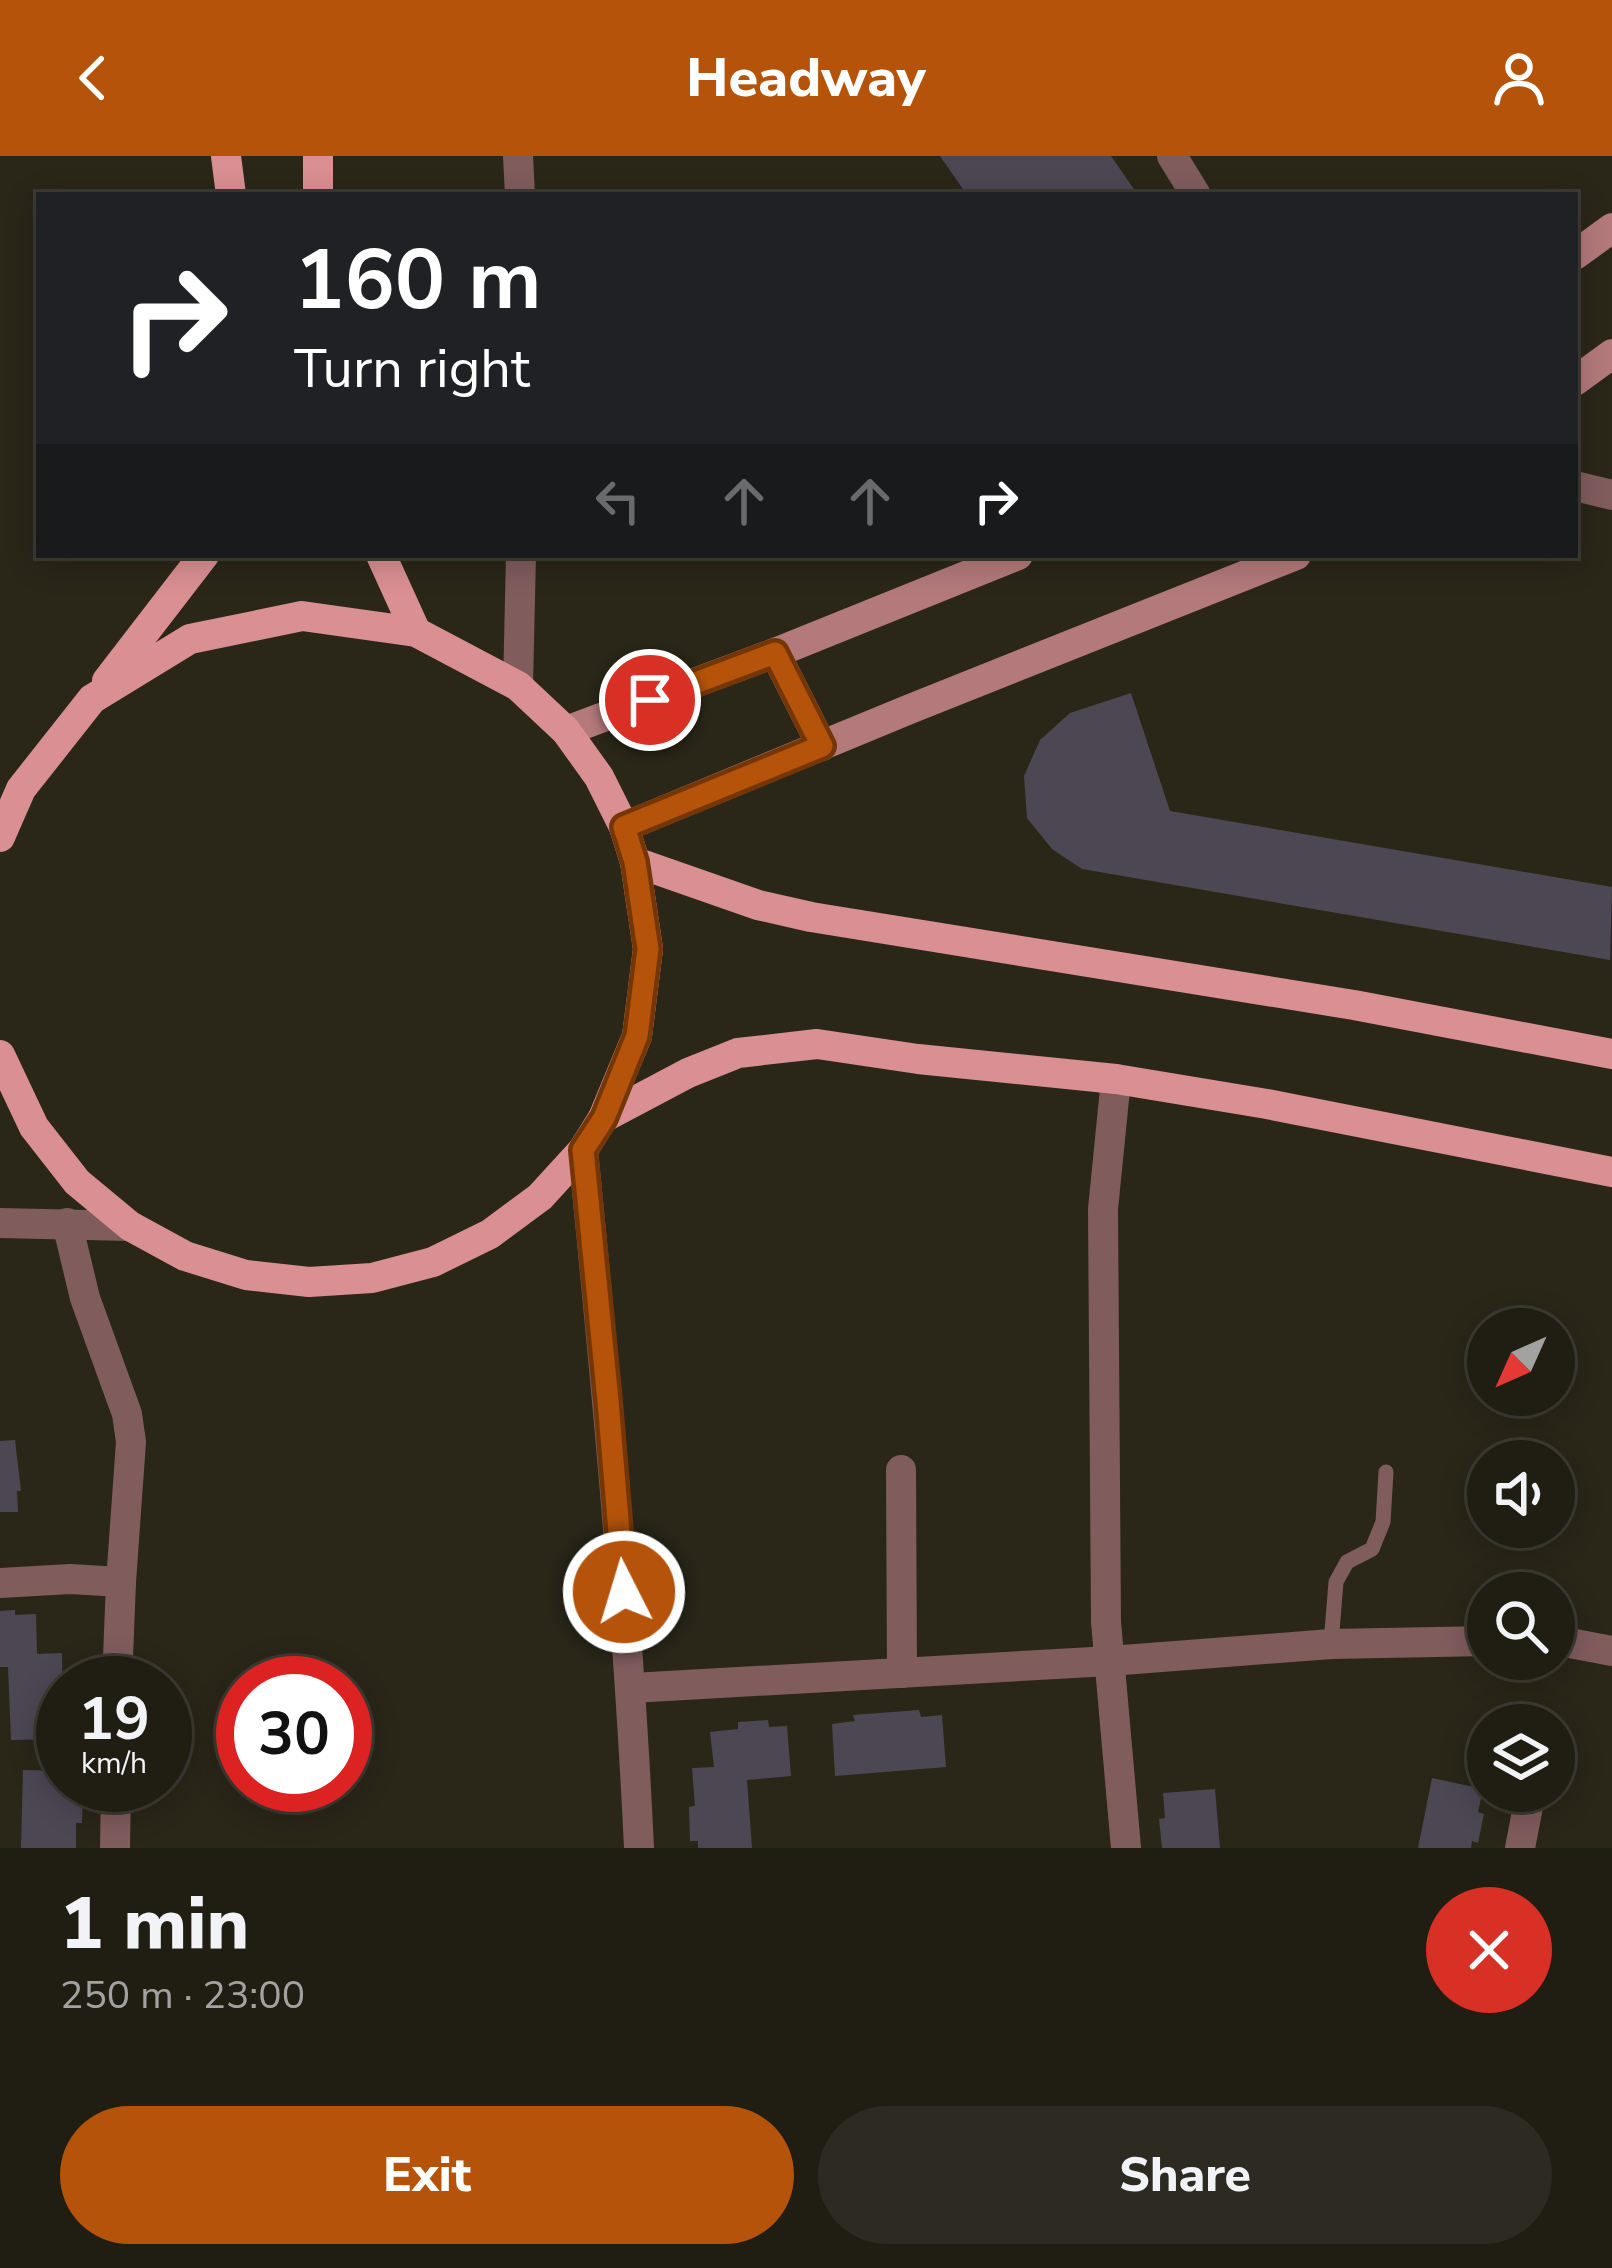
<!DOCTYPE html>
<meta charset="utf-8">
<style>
:root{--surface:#201d13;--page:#2d2a21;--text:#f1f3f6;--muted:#a2a2a0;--line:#3d3b33;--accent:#b45309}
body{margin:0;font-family:"Nunito Sans",sans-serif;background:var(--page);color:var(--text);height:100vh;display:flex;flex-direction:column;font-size:45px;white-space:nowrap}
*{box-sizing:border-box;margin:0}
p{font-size:39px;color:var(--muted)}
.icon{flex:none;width:66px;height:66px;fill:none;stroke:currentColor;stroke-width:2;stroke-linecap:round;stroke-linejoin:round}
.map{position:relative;height:1692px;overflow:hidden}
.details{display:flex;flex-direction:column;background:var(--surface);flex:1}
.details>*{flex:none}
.banner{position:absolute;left:36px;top:36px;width:1542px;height:366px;border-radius:0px;box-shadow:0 6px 30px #0003,0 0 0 3px var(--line);background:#202124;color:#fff;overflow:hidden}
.needle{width:78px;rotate:225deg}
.controls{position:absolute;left:1467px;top:1152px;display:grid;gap:24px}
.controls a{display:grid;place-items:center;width:108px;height:108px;border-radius:50%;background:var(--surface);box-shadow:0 6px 30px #0003,0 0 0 3px var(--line);font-size:60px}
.speed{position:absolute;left:36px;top:1500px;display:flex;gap:24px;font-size:60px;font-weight:700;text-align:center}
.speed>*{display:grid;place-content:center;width:156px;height:156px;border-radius:50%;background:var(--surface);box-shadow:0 6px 30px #0003,0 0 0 3px var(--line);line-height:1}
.speed small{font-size:30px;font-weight:400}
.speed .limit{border:18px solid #d22;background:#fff;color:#111}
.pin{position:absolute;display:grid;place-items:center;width:102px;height:102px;color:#fff;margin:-51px;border:6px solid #fff;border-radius:50%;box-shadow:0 3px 12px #0007}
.me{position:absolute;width:132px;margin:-66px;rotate:355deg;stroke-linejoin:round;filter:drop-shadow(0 0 9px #0008)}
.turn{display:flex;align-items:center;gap:42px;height:252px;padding:0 60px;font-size:54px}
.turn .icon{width:156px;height:156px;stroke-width:2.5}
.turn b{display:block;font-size:84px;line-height:102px}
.lanes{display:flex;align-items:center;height:114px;padding:0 60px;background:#0003;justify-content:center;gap:60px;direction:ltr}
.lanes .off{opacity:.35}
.round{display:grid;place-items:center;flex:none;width:126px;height:126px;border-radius:63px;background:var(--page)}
.head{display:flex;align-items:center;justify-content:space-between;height:204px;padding:0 60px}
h1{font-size:72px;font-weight:800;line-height:90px}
.cta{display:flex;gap:24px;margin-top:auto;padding:24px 60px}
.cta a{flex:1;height:138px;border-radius:72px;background:var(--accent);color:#fff;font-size:48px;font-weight:800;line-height:138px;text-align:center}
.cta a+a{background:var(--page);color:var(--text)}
header{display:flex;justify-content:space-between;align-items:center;height:156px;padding:0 60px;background:var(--accent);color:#fff;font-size:54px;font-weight:800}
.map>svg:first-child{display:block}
</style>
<header><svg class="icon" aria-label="back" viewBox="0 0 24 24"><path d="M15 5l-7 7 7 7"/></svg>Headway<svg class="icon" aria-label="person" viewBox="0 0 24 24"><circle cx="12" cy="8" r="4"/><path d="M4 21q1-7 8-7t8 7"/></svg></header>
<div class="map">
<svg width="1612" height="1692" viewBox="0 0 1612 1692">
<rect width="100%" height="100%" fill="#2a2719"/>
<g fill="#4d4754">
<polygon points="940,0 1111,0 1138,39 967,39"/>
<polygon points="1131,537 1170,655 1612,731 1610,804 1082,713 1052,693 1027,662 1024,620 1040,584 1070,557"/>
<polygon points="15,1284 21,1335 17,1335 18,1356 0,1356 0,1285"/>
<polygon points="15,1454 15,1459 36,1458 37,1498 62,1497 63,1583 11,1584 8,1511 0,1511 0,1455"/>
<polygon points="919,1554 921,1561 942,1559 946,1611 835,1620 832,1568 855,1565 853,1559"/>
<polygon points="768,1564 769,1571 787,1570 791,1620 747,1624 752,1692 698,1692 698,1685 690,1685 689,1651 695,1650 692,1612 714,1611 710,1576 738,1573 738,1566"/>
<polygon points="23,1614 63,1615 63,1629 77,1629 76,1633 83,1633 82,1667 76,1667 76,1692 21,1692"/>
<polygon points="1432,1622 1483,1633 1478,1656 1484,1658 1478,1687 1472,1685 1471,1692 1418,1692"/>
<polygon points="1215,1633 1220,1692 1162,1692 1159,1663 1165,1662 1163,1637"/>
</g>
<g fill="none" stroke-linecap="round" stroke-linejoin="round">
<polyline stroke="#805c5d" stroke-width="15" points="1331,1488 1336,1426 1347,1406 1372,1393 1383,1366 1386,1316"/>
<g stroke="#805c5d" stroke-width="30">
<polyline points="1172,0 1196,39"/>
<polyline points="1575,330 1612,339"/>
<polyline points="1116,923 1103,1053 1106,1466 1126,1692"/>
<path d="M583,994C606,1226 628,1458 639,1692"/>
<polyline points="0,1067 130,1070"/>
<polyline points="67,1067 85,1142 127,1258 131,1286 121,1426"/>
<polyline points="901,1314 902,1517"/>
<polyline points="0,1427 70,1423 121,1426 117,1527"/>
<polyline points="1554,1484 1612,1495"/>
<polyline points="632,1532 1110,1505 1331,1488 1488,1485"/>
<polyline points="115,1692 116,1629"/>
<polyline points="1520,1692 1531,1635"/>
</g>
<g stroke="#805c5d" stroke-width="30">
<polyline points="518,0 520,39"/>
<polyline points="518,530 521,399"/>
</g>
<g stroke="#b3797b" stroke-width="30">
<polyline points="1575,99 1612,72"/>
<polyline points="1575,225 1612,198"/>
<polyline points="775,497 822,590"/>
<polyline points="566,575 775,497 1018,399"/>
<polyline points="624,671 910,553 1296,399"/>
</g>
<g stroke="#da8f92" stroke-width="30">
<polyline points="226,0 231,39"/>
<polyline points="318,0 318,39"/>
<polyline points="381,399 416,476"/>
<polyline points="107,525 204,399"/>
<polyline points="0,681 21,633 92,543 190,483 302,460 416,476 518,530 566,575 599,621 624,671 635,706 648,793 637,880 603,962 583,994 540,1041 490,1078 433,1106 372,1122 309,1126 246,1119 185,1100 130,1070 77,1026 34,971 0,899"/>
<polyline points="635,706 758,749 811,761 1354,849 1612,898"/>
<polyline points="603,962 688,917 738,897 817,888 918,903 1116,923 1267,948 1612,1016"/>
</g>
</g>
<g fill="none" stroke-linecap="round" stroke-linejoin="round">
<defs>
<polyline id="route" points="624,1436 608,1245 583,994 604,962 637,880 648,793 635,706 624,671 822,590 775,497 650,544"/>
</defs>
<use href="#route" stroke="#753606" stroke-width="30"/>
<use href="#route" stroke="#b45309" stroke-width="21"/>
</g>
</svg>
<div class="controls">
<a><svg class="needle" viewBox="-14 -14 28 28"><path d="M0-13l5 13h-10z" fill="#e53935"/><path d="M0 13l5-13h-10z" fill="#a2a2a0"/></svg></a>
<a><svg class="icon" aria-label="sound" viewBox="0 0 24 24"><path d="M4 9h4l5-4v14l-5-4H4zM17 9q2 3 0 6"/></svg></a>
<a><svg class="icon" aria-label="search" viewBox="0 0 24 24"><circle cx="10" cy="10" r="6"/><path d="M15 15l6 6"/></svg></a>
<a><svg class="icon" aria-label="layers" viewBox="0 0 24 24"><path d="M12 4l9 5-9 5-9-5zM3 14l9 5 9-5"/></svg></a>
</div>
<div class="speed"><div>19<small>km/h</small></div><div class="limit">30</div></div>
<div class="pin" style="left:650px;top:544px;background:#d93025"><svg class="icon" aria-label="arrive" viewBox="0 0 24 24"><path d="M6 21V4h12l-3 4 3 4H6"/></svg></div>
<svg class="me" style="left:624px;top:1436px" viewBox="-20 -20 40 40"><circle r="17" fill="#b45309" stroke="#fff" stroke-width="3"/><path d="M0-11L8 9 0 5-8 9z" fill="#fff"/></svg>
<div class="banner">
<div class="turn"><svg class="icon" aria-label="right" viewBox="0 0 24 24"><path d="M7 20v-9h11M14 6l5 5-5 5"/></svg><div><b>160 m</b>Turn right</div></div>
<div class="lanes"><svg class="icon off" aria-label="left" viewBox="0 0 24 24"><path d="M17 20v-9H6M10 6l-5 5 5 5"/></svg><svg class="icon off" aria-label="ahead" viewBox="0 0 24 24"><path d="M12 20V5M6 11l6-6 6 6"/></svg><svg class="icon off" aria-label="ahead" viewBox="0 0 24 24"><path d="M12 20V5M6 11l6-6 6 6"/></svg><svg class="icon" aria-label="right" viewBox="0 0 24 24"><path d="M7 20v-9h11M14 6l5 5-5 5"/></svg></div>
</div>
</div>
<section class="details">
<div class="head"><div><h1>1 min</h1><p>250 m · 23:00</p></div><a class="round" style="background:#d93025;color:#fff"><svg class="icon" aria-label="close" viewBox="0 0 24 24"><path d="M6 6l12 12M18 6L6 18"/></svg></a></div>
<div class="cta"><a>Exit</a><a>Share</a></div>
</section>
